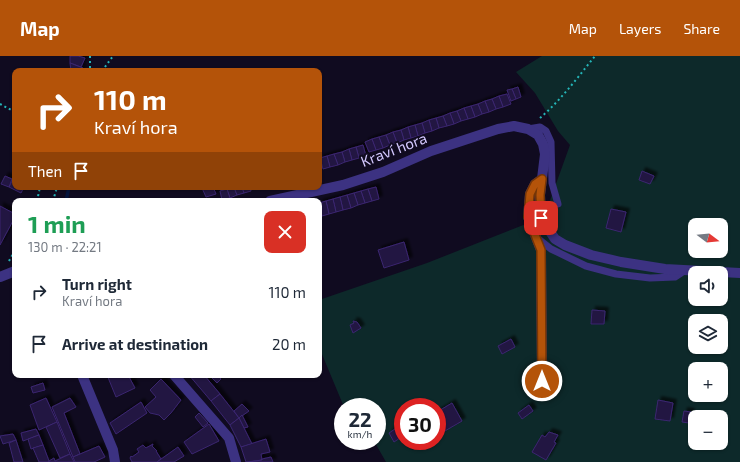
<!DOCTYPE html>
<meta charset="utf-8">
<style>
:root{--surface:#fff;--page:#f6f6f7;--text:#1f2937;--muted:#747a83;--accent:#b45309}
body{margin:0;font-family:"Exo 2",sans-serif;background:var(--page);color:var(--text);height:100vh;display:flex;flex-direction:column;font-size:15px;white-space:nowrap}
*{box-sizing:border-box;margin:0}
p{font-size:13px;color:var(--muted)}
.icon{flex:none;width:22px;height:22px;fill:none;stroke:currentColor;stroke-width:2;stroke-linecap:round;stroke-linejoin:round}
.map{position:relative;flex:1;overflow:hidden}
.panel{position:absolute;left:12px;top:142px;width:310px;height:180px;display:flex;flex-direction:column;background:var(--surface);border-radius:8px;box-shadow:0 1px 3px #0004}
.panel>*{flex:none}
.banner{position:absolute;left:12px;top:12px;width:310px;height:122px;border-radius:8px;box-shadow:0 1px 3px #0004;background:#b45309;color:#fff;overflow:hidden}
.needle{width:26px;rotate:106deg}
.buttons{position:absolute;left:688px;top:162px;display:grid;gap:8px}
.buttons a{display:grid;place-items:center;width:40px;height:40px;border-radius:8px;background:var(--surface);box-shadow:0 1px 3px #0004;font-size:20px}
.speed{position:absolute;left:334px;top:342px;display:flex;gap:8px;font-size:20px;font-weight:700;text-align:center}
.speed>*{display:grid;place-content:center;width:52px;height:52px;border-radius:50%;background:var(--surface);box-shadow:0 1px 3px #0004;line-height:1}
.speed small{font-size:10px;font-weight:400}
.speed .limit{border:6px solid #d22;background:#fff;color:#111}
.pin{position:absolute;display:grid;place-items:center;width:34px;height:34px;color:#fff;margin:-17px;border-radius:8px;box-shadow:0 2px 6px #0006}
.me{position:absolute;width:44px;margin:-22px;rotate:0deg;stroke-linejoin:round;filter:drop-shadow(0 0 3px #0008)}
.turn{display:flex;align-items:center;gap:14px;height:84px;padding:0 16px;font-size:18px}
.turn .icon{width:52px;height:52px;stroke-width:2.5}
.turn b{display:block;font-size:28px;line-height:34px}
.then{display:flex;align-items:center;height:38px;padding:0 16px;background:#0003;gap:8px;font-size:15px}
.round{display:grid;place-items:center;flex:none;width:42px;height:42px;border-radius:8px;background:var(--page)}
.summary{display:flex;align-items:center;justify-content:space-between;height:68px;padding:0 16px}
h1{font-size:24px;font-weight:700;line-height:30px;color:#1e9e55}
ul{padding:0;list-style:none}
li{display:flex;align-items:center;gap:12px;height:52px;padding:0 16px}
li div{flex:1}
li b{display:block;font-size:15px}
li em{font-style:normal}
header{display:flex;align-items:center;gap:24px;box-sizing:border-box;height:56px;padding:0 20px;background:var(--accent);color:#fff}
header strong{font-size:19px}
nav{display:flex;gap:22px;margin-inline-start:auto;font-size:14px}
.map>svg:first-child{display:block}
</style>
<header>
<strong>Map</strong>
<nav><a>Map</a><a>Layers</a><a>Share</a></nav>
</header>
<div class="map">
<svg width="740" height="406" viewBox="0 0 740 406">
<defs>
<filter id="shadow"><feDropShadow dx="3.5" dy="-3.5" stdDeviation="1" flood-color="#0009"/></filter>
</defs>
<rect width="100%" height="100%" fill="#100b20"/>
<path fill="#0d292a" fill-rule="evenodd" d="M542,0H740V406H386L374,385H377V351H344L319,291V244L427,207L526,168L543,165L551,162L548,150L570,89L558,75L535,37L516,16ZM695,169H721V195H695ZM695,217H721V243H695ZM695,265H721V291H695ZM695,313H721V339H695ZM403,351H437V385H403ZM695,361H721V387H695Z"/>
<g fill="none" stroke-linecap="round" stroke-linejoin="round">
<polyline stroke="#05153e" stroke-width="3.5" points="66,145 69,131"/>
</g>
<g fill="#221642" stroke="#3b2670" filter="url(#shadow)">
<polygon points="70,0 78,0 85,2 81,11 70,7"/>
<polygon points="70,7 83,12 82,15 71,15"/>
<polygon points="518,31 521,41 516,43 512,33"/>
<polygon points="512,33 516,43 511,45 507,34"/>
<polygon points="507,38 511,48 503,51 499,40"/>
<polygon points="499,40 503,51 496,53 492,43"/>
<polygon points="492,43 496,53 489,56 485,45"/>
<polygon points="485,45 489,56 482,58 478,48"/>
<polygon points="478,48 482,58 475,61 471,50"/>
<polygon points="471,50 475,61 468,63 464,52"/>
<polygon points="464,52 468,63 461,65 457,55"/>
<polygon points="457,55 461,65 454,68 450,57"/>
<polygon points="450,57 454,68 447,70 443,60"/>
<polygon points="443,60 447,70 439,72 436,62"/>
<polygon points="436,62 439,72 432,75 429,64"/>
<polygon points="429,64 432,75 425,77 422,67"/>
<polygon points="422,67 425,77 418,80 415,69"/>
<polygon points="415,69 418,80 411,82 408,71"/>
<polygon points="408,71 411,82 404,84 401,74"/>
<polygon points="401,74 404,84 397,87 393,76"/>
<polygon points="393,76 397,87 390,89 386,79"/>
<polygon points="386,79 390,89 383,92 379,81"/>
<polygon points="379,81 383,92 376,94 372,83"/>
<polygon points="372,83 376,94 369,96 365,86"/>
<polygon points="363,89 366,100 359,102 356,91"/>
<polygon points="356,91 359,102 352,104 349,93"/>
<polygon points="349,93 352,104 345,106 342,96"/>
<polygon points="342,96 345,106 338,109 334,98"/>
<polygon points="334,98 338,109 330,111 327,100"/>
<polygon points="327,100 330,111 323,113 320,102"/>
<polygon points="642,115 654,120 650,128 639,124"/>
<polygon points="15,119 15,131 24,131 21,137 9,131"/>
<polygon points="5,120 12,123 9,131 1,128"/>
<polygon points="205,131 213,131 216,138 206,141 202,132"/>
<polygon points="226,131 234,131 237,139 230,142"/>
<polygon points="234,131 242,131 244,137 237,139"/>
<polygon points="242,131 250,131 251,135 244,137"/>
<polygon points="376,131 379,143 372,145 368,133"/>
<polygon points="227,133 230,142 222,144 220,135"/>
<polygon points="368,133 372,145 365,147 361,135"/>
<polygon points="361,135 365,147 358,149 354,137"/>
<polygon points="354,137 358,149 351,152 347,139"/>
<polygon points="347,139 351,152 343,154 340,141"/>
<polygon points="340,141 343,154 336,156 333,143"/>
<polygon points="333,143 336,156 329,158 326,145"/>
<polygon points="326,145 329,158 322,160 319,147"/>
<polygon points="0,150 15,158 15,161 0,189"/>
<polygon points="611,153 626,156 621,176 606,172"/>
<polygon points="404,186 409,204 384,212 378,194"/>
<polygon points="592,254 605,255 604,268 591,268"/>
<polygon points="353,265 357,266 361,272 353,277 350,269 354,267"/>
<polygon points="511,283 515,291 502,298 498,290"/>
<polygon points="107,319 128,319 135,332 116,341"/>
<polygon points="189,319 204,319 220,338 211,345"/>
<polygon points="209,319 217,319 221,323 217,327"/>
<polygon points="161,323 181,344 171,357 164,364 159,359 150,357 145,351 156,341 150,334"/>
<polygon points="43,327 45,334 33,337 31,331"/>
<polygon points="220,338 239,362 230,369 211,345"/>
<polygon points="46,342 57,366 39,374 30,349"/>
<polygon points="70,342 76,351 64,357 80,398 73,401 52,351"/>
<polygon points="658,344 673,347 670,365 655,363"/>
<polygon points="141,346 147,357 116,378 110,367"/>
<polygon points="452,347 462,365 438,379 437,377 437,356"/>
<polygon points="242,348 249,355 239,362 234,355"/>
<polygon points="529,349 533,355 522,363 518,357"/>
<polygon points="684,355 691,356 690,360 691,362 690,362 689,367 682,366"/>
<polygon points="199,357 208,367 203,371 195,361"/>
<polygon points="242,359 248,371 244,372 239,362"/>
<polygon points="239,362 252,388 241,391 230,369"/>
<polygon points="57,366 70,398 60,402 46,371"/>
<polygon points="209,368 219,385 192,398 184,386"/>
<polygon points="401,369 403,372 403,380 394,386 389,377"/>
<polygon points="36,373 39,379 23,385 21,377"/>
<polygon points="549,376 558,379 554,386 556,387 546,404 532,396 542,379 545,381"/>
<polygon points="13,378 16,384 3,388 0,380"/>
<polygon points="39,379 43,389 31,393 28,383"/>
<polygon points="266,383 270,396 261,398 262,404 246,406 241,391"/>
<polygon points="16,384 23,406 14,406 9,387"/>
<polygon points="153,388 152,390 157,395 156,395 161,403 162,402 157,406 132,406 130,402 131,400 132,401 139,396 137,393 143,389 146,392"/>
<polygon points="43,389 49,405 49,406 39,406 33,392"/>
<polygon points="99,390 105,401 94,406 75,406 73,401"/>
<polygon points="178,391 184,400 174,406 157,406"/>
<polygon points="70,398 74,406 49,406 49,405 54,402 55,405"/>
<polygon points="271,401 273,406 249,406 262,404 262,403"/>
</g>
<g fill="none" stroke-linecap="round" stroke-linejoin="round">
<g stroke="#24b5b8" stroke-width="2" stroke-dasharray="2 3" stroke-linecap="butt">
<polyline points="90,0 90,15"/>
<polyline points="102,15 113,0"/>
<polyline points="0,48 15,56"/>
<path d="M540,62C561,44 578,21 595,0"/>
<polyline points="37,145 40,131"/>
<polyline points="53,145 57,131"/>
<polyline points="9,205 15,194"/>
</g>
<g stroke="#3c3282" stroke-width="7">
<polyline points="528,73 540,71 546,75 551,86 552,127 558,148"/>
<polyline points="536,181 551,193 586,210 616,218 650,222 675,221 684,215"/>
</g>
<g stroke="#3c3282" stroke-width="10">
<polyline points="542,123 535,128 530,138 528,161 541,194 542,325"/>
<polyline points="270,145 343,129 383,116 431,95 498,73 514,70 528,73 538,79 543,88 545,98 540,139 541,162 555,183 565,189 591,199 621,206 665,213 740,217"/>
<polyline points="0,221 15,215"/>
<polyline points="82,319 113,394 115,406"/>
<polyline points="174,319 229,382 236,406"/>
</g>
</g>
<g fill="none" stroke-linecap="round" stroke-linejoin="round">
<defs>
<polyline id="route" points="541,162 540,139 542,123 535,128 530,138 528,161 541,194 542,325"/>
</defs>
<use href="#route" stroke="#753606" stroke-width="10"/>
<use href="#route" stroke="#b45309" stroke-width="7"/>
</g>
<g text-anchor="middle" stroke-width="4" stroke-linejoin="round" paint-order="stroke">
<g font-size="15" fill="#d4c9ff" stroke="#100b20">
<text transform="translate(394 94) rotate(-21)" y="5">Kraví hora</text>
</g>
</g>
</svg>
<div class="buttons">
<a><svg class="needle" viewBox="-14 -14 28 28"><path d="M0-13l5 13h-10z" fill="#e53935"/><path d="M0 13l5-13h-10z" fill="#747a83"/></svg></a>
<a><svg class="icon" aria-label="sound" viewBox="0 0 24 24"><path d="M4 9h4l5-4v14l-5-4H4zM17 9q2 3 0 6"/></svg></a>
<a><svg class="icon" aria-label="layers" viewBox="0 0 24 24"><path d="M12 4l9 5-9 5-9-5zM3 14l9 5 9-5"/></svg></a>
<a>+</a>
<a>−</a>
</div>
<div class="speed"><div>22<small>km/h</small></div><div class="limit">30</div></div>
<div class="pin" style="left:541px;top:162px;background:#d93025"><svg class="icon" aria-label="arrive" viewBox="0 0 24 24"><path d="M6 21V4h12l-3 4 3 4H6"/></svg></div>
<svg class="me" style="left:542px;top:325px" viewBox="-20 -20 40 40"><circle r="17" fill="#b45309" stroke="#fff" stroke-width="3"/><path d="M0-11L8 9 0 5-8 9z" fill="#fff"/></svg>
<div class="banner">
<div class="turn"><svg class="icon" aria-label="right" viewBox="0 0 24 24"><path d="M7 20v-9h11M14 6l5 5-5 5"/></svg><div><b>110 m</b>Kraví hora</div></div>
<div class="then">Then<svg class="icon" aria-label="arrive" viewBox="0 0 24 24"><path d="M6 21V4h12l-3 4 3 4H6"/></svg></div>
</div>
<section class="panel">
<div class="summary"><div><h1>1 min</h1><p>130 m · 22:21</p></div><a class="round" style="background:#d93025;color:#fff"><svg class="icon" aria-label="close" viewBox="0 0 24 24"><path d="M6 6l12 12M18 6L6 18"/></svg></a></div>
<ul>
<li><svg class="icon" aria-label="right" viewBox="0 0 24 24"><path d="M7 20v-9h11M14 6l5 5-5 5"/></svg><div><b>Turn right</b><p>Kraví hora</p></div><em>110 m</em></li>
<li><svg class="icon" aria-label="arrive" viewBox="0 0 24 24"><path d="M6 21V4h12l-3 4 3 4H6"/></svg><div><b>Arrive at destination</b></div><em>20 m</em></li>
</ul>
</section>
</div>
